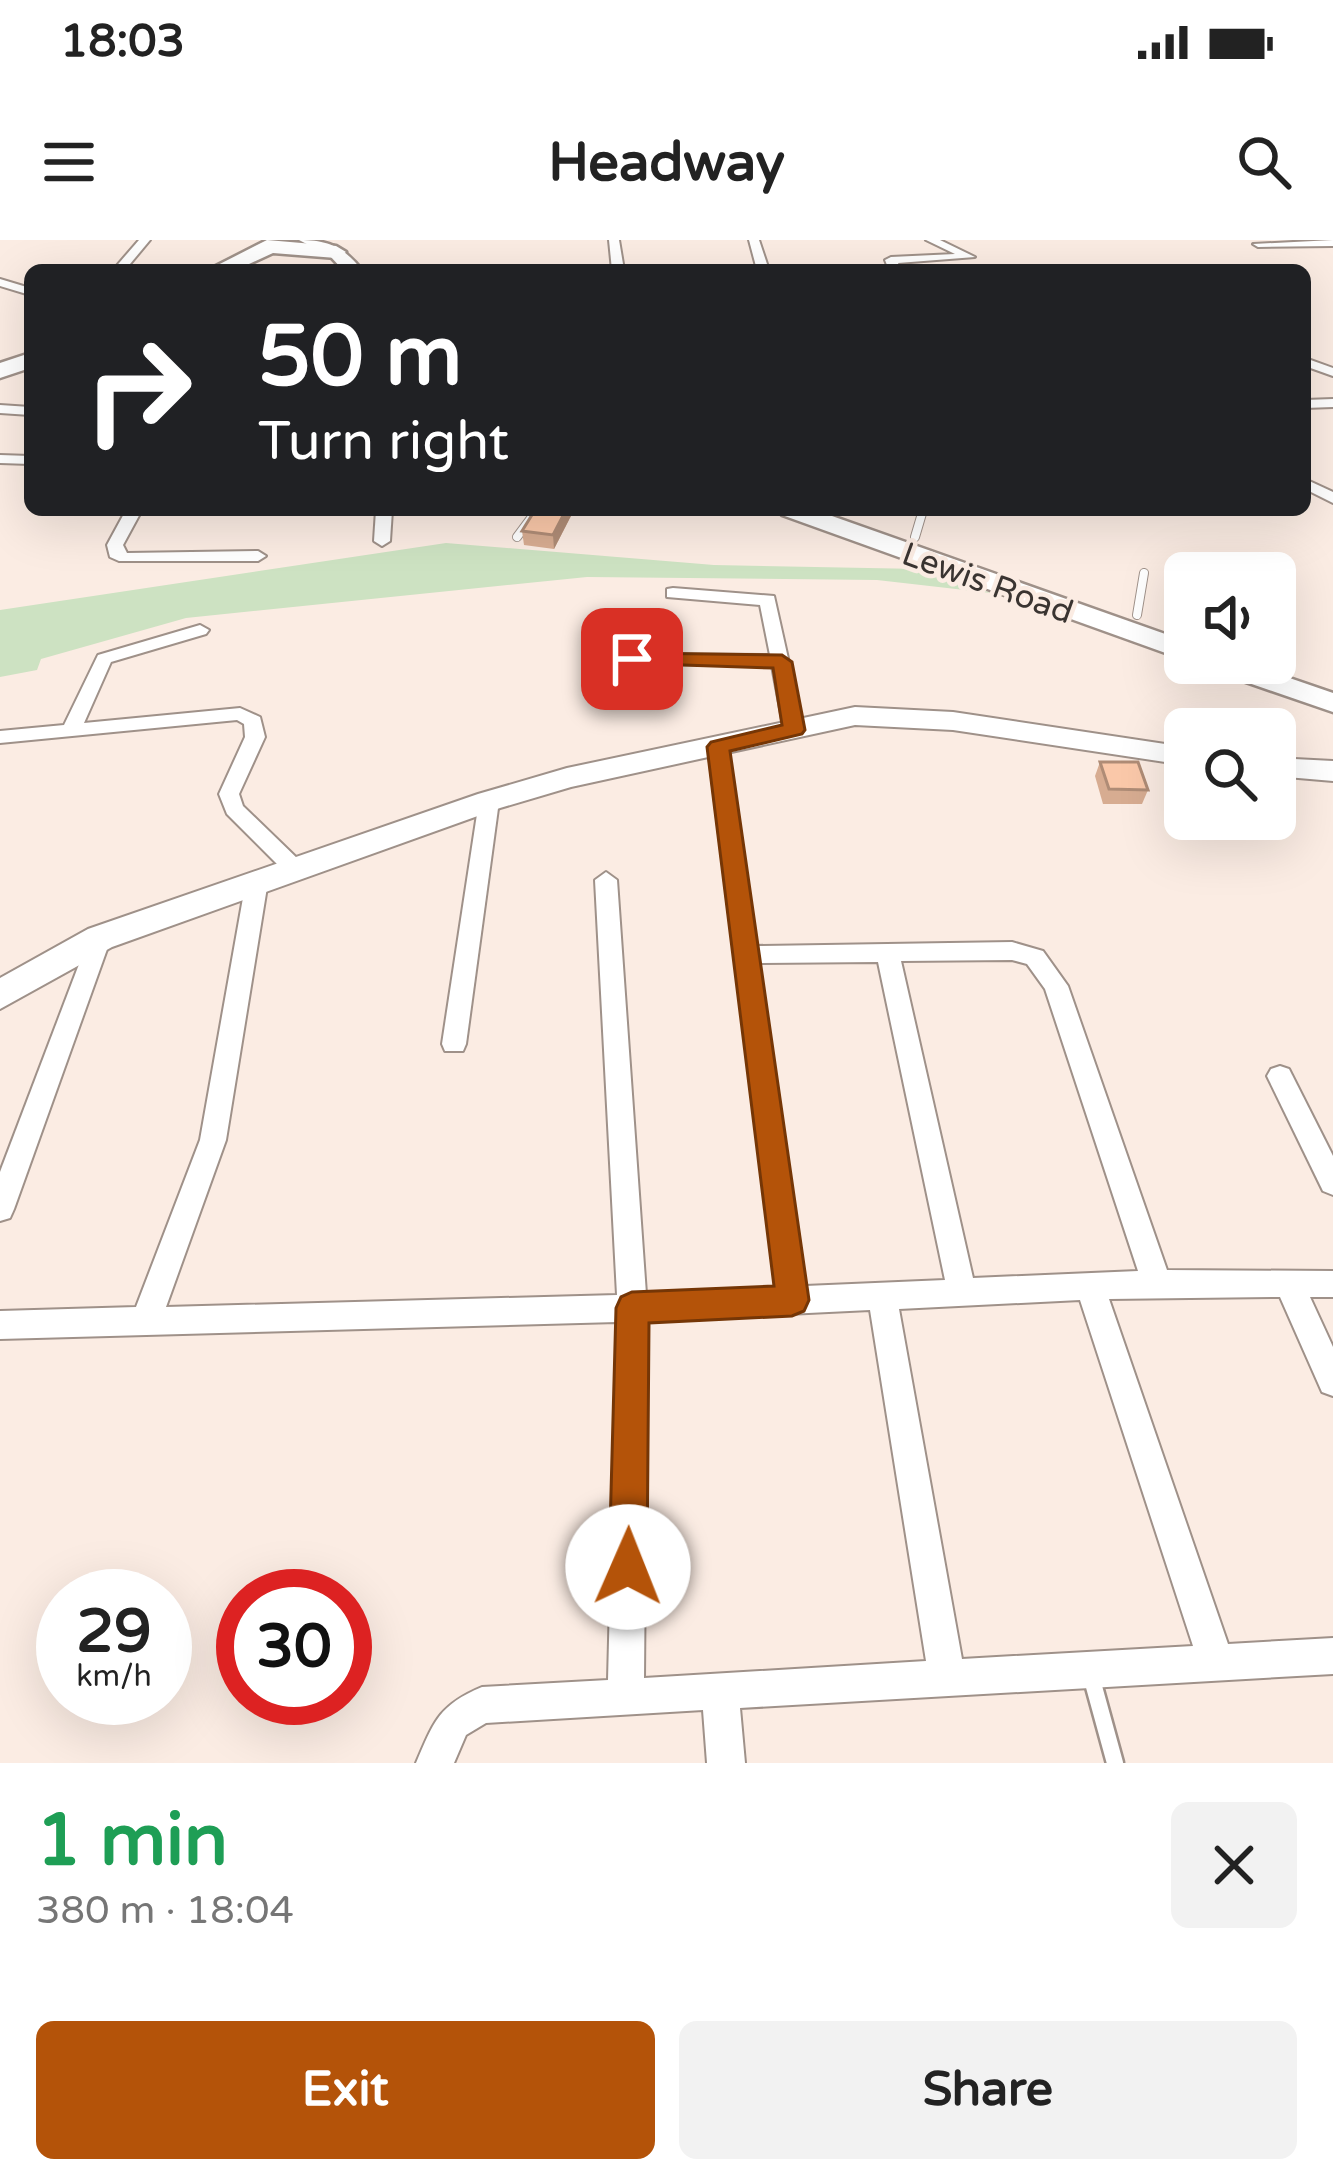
<!DOCTYPE html>
<meta charset="utf-8">
<style>
:root{--surface:#fff;--page:#f2f2f2;--text:#222;--muted:#767676;--accent:#b45309}
body{margin:0;font-family:"Varela Round",sans-serif;background:var(--page);color:var(--text);height:100vh;display:flex;flex-direction:column;font-size:45px;white-space:nowrap}
*{box-sizing:border-box;margin:0}
p{font-size:39px;color:var(--muted)}
.icon{flex:none;width:66px;height:66px;fill:none;stroke:currentColor;stroke-width:2;stroke-linecap:round;stroke-linejoin:round}
.map{position:relative;height:1523px;overflow:hidden}
.sheet{display:flex;flex-direction:column;background:var(--surface);flex:1}
.sheet>*{flex:none}
.banner{position:absolute;left:24px;top:24px;width:1287px;height:252px;border-radius:18px;box-shadow:0 12px 48px #0002;background:#202124;color:#fff;overflow:hidden}
.fabs{position:absolute;left:1164px;top:312px;display:grid;gap:24px}
.fabs a{display:grid;place-items:center;width:132px;height:132px;border-radius:18px;background:var(--surface);box-shadow:0 12px 48px #0002;font-size:60px}
.speed{position:absolute;left:36px;top:1329px;display:flex;gap:24px;font-size:60px;font-weight:700;text-align:center}
.speed>*{display:grid;place-content:center;width:156px;height:156px;border-radius:50%;background:var(--surface);box-shadow:0 12px 48px #0002;line-height:1}
.speed small{font-size:30px;font-weight:400}
.speed .limit{border:18px solid #d22;background:#fff;color:#111}
.pin{position:absolute;display:grid;place-items:center;width:102px;height:102px;color:#fff;margin:-51px;border-radius:24px;box-shadow:0 6px 18px #0006}
.me{position:absolute;width:132px;margin:-66px;rotate:1deg;stroke-linejoin:round;filter:drop-shadow(0 0 9px #0008)}
.turn{display:flex;align-items:center;gap:42px;height:252px;padding:0 36px;font-size:54px}
.turn .icon{width:156px;height:156px;stroke-width:2.5}
.turn b{display:block;font-size:84px;line-height:102px}
.round{display:grid;place-items:center;flex:none;width:126px;height:126px;border-radius:18px;background:var(--page)}
.headline{display:flex;align-items:center;justify-content:space-between;height:204px;padding:0 36px}
h1{font-size:72px;font-weight:700;line-height:90px;color:#1e9e55}
.button{display:flex;gap:24px;margin-top:auto;padding:24px 36px}
.button a{flex:1;height:138px;border-radius:18px;background:var(--accent);color:#fff;font-size:48px;font-weight:700;line-height:138px;text-align:center}
.button a+a{background:var(--page);color:var(--text)}
.status{display:flex;justify-content:space-between;align-items:center;height:84px;padding:0 60px;background:var(--surface);direction:ltr}
.status svg{height:33px;fill:currentColor}
header{display:flex;justify-content:space-between;align-items:center;height:156px;padding:0 36px;background:var(--surface);font-size:54px;font-weight:700}
.map>svg:first-child{display:block}
</style>
<div class="status"><b>18:03</b><svg viewBox="0 0 49 12"><path d="M0 12V9h3v3zM5 12V6h3v6zM10 12V3h3v9zM15 12V0h3v12zM26 1h20v11H26zM47 4h2v5h-2z"/></svg></div>
<header><svg class="icon" aria-label="menu" viewBox="0 0 24 24"><path d="M4 6h16M4 12h16M4 18h16"/></svg>Headway<svg class="icon" aria-label="search" viewBox="0 0 24 24"><circle cx="10" cy="10" r="6"/><path d="M15 15l6 6"/></svg></header>
<div class="map">
<svg width="1333" height="1523" viewBox="0 0 1333 1523">
<rect width="100%" height="100%" fill="#fbece3"/>
<polygon fill="#cde2c2" points="446,303 714,325 921,329 991,353 877,340 587,337 186,378 41,419 37,430 0,437 0,370"/>
<g fill="none" stroke-linecap="round" stroke-linejoin="round">
<defs>
<g id="lane-far1">
<polyline points="517,297 537,270"/>
<polyline points="915,297 923,270"/>
<polyline points="1137,375 1144,333"/>
</g>
<polyline id="lane" points="1090,1432 1115,1523"/>
<g id="street">
<polygon points="139,0 150,0 125,30 113,30"/>
<polygon points="609,0 619,0 624,30 612,30"/>
<polygon points="749,0 759,0 769,30 757,30"/>
<polygon points="926,0 940,0 975,17 898,23 901,30 889,30 885,20 891,17 955,14"/>
<polygon points="1333,0 1333,6 1258,7 1253,4"/>
<polygon points="0,39 30,48 30,55 0,46"/>
<polygon points="1305,118 1333,128 1333,136 1305,126"/>
<polygon points="1333,159 1333,167 1305,168 1305,160"/>
<polygon points="0,165 30,167 30,175 0,173"/>
<polygon points="0,215 30,216 30,224 0,223"/>
<polygon points="1305,239 1333,252 1333,263 1305,249"/>
<polygon points="126,270 142,270 123,305 127,313 258,311 266,316 258,321 119,321 110,317 107,305"/>
<polygon points="376,270 392,270 390,301 382,306 374,301"/>
<polygon points="673,348 774,356 804,490 801,494 794,496 784,490 772,426 626,423 623,419 632,414 770,415 760,365 667,357 667,349"/>
<polygon points="200,385 209,390 206,394 111,422 84,483 240,468 260,477 265,497 239,554 243,566 301,622 304,627 301,632 285,632 227,574 219,554 245,497 244,484 237,480 0,503 0,491 64,485 98,415"/>
<path d="M718,501L728,507L756,706L1012,702L1043,711L1068,746L1167,1030L1333,1031V1057H1310L1333,1107V1156L1322,1152L1280,1057L1109,1059L1228,1404L1333,1398V1434L740,1468L745,1523H707L703,1470L486,1483L466,1495L454,1523H416C434,1481 439,1465 482,1447L608,1440L617,1082L0,1099V1071L136,1067L200,900L246,641L257,633L268,641L226,900L166,1067L617,1055L595,640L606,632L617,640L646,1054L776,1048L708,507ZM1012,720L1027,724L1045,749L1138,1031L973,1038L901,721ZM878,722L945,1040L805,1046L759,723ZM1080,1060L1193,1406L962,1419L899,1069ZM870,1070L926,1421L644,1438L647,1081Z"/>
<polygon points="489,554 499,561 466,804 463,811 445,811 442,804 479,561"/>
<polygon points="100,690 111,698 14,969 10,978 0,981 0,932 89,698"/>
<polygon points="1280,826 1289,829 1333,916 1333,955 1323,951 1267,836 1271,829"/>
</g>
<g id="secondary">
<polygon points="855,467 953,472 1185,507 1185,525 953,490 855,485 571,547 500,568 112,707 0,769 0,738 88,689 478,554 567,528"/>
<polygon points="1275,518 1333,521 1333,541 1275,536"/>
</g>
<g id="primary">
<path d="M299,0C329,0 343,7 362,30H343L330,16Z"/>
<polygon points="778,270 815,270 1185,401 1185,420 782,275"/>
<polygon points="1203,423 1246,423 1333,453 1333,472 1208,429"/>
</g>
<g id="highway">
<polygon points="267,0 336,6 346,12 336,18 273,13 236,30 208,30"/>
<polygon points="30,113 30,128 0,138 0,123"/>
</g>
</defs>
<use href="#lane-far1" stroke="#9f9189" stroke-width="10"/>
<use href="#lane" stroke="#9f9189" stroke-width="21"/>
<use href="#street" stroke="#9f9189" stroke-width="4"/>
<use href="#secondary" stroke="#9f9189" stroke-width="4"/>
<use href="#primary" stroke="#9f9189" stroke-width="5"/>
<use href="#highway" stroke="#9f9189" stroke-width="5"/>
<use href="#lane-far1" stroke="#fff" stroke-width="8"/>
<use href="#lane" stroke="#fff" stroke-width="16"/>
<use href="#street" fill="#fff" fill-rule="evenodd"/>
<use href="#secondary" fill="#fff" fill-rule="evenodd"/>
<use href="#primary" fill="#fff" fill-rule="evenodd"/>
<use href="#highway" fill="#fff" fill-rule="evenodd"/>
</g>
<g fill="#d7ac91">
<polygon points="535,270 574,270 554,309 524,305 522,291"/>
<polygon points="1100,522 1148,550 1142,564 1103,564 1095,536"/>
</g>
<polygon fill="#af8c76" points="566,270 574,270 554,309 553,295"/>
<g fill="#fac8a9" stroke="#af8c76" stroke-width="3">
<polygon points="535,270 566,270 553,295 522,291"/>
<polygon points="1100,522 1138,522 1148,550 1109,549"/>
</g>
<polygon fill="#b45309" stroke="#753606" stroke-width="3" points="632,413 782,415 792,422 805,490 802,494 730,511 809,1060 804,1071 792,1076 649,1083 647,1327 642,1341 628,1346 614,1341 609,1327 616,1068 621,1057 632,1052 774,1046 707,507 711,502 782,485 773,428 625,423 625,415"/>
<g text-anchor="middle" stroke-width="9" stroke-linejoin="round" paint-order="stroke">
<g font-size="33" fill="#3a3431" stroke="#fbece3">
<text transform="translate(988 342) rotate(20)" y="12">Lewis Road</text>
</g>
</g>
</svg>
<div class="fabs">
<a><svg class="icon" aria-label="sound" viewBox="0 0 24 24"><path d="M4 9h4l5-4v14l-5-4H4zM17 9q2 3 0 6"/></svg></a>
<a><svg class="icon" aria-label="search" viewBox="0 0 24 24"><circle cx="10" cy="10" r="6"/><path d="M15 15l6 6"/></svg></a>
</div>
<div class="speed"><div>29<small>km/h</small></div><div class="limit">30</div></div>
<div class="pin" style="left:632px;top:419px;background:#d93025"><svg class="icon" aria-label="arrive" viewBox="0 0 24 24"><path d="M6 21V4h12l-3 4 3 4H6"/></svg></div>
<svg class="me" style="left:628px;top:1327px" viewBox="-20 -20 40 40"><circle r="19" fill="#fff"/><path d="M0-13L10 11 0 6-10 11z" fill="#b45309"/></svg>
<div class="banner">
<div class="turn"><svg class="icon" aria-label="right" viewBox="0 0 24 24"><path d="M7 20v-9h11M14 6l5 5-5 5"/></svg><div><b>50 m</b>Turn right</div></div>
</div>
</div>
<section class="sheet">
<div class="headline"><div><h1>1 min</h1><p>380 m · 18:04</p></div><a class="round"><svg class="icon" aria-label="close" viewBox="0 0 24 24"><path d="M6 6l12 12M18 6L6 18"/></svg></a></div>
<div class="button"><a>Exit</a><a>Share</a></div>
</section>
